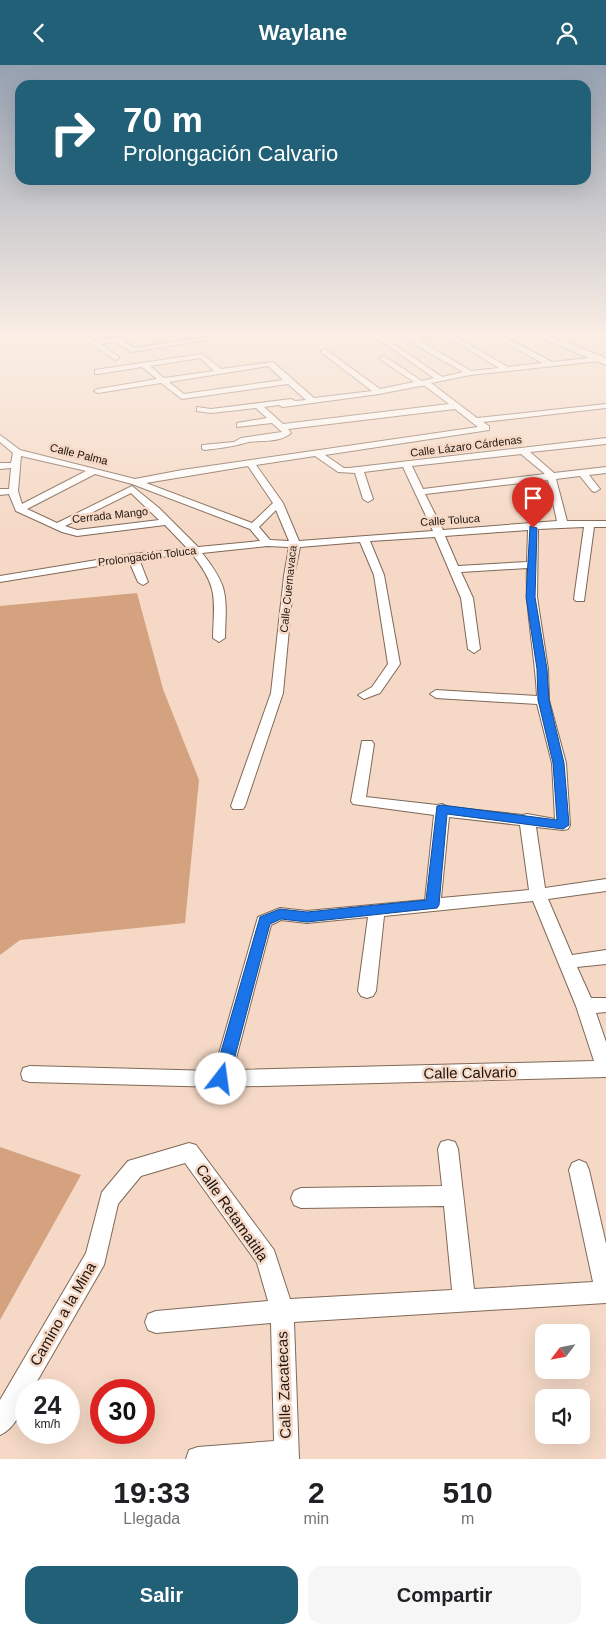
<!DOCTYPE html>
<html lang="es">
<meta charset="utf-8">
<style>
:root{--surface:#fff;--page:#f6f6f6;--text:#202124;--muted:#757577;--accent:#216076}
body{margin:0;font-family:Arial,sans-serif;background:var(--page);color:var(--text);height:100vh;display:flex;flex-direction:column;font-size:19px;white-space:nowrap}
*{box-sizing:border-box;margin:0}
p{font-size:16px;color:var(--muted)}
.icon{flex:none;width:28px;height:28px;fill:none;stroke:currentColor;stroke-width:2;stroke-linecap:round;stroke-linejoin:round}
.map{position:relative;height:1394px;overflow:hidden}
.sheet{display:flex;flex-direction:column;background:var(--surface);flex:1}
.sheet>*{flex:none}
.hud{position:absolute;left:15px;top:15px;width:576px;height:105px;border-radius:15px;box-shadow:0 5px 20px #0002;background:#216076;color:#fff;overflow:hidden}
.needle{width:32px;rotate:238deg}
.controls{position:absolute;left:535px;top:1259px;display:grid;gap:10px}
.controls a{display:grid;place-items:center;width:55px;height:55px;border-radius:10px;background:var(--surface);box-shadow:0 5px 20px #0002;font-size:25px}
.speed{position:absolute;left:15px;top:1314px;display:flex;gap:10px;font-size:25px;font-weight:700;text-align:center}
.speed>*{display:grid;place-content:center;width:65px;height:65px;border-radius:50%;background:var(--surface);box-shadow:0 5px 20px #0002;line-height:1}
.speed small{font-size:12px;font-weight:400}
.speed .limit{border:8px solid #d22;background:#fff;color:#111}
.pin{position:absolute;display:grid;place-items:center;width:42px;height:42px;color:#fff;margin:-51px -21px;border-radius:50% 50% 50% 0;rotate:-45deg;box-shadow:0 0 5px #0007}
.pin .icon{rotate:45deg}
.me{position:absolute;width:55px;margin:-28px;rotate:15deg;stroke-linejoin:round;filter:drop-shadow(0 0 4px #0008)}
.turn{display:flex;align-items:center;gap:18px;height:105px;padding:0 25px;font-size:22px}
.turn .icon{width:65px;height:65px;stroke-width:2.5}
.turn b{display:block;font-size:35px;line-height:42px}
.eta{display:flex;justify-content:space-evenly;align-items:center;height:85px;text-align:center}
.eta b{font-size:30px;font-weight:800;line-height:35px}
.cta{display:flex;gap:10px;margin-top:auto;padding:10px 25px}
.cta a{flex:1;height:58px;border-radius:15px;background:var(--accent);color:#fff;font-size:20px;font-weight:800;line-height:58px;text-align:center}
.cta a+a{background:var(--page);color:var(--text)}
header{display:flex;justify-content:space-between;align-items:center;height:65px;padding:0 25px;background:var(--accent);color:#fff;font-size:22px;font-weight:800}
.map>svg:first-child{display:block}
</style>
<header><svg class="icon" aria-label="back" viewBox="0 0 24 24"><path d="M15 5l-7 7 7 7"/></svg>Waylane<svg class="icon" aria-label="person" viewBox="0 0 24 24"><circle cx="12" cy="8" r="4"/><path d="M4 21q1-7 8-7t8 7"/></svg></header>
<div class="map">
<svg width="606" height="1394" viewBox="0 0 606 1394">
<rect width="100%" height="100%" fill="#f5d9c6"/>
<g fill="#d5a27f">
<polygon points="137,528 163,624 199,715 185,858 20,875 0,890 0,541"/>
<polygon points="0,1082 81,1110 0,1255"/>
</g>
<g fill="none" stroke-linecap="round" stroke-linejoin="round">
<defs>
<g id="street">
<polygon points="77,269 85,269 94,276 142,269 160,269 124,276 133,283 228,269 246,269 132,287 116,277 100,279 118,291 119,293 115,295"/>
<path d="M371,269H379L442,312L463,307L408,276L403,275V272L399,269L411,271L451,269L508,302L542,298L491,269H499L552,297L599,292L603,294L599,296L470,310L431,318L477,353L606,339V343L483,357L489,361V365L325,390L344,403H349L606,373V379L530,387L554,408L606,402V408L589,410L600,424L595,427L592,426L580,411L556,414L567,456H606V462H594L584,536H576L574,534L584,462L538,464L537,532L548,604L549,635L566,698L570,760L568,764L563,765L536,762L545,823L606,814V826L548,834L572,890L606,885V899L577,902L591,933H606V947L596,948L606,977V1012L221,1022L30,1017L23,1015L21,1009L23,1003L30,1001L214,1006L258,852L280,843L307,846L425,835L434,750L353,739L351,736L362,676H372L374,679L366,732L437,740L442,739L448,742L523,750L527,749L555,754L552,698L537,639L436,633L430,629L436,625L537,631C535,588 525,546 527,503L461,507L473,533L480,584L474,588L468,584L461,533L435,472L370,476L384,510L400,599L380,628L364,634L358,630L372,622L388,599L374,510L360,477L300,482L294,511L283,628L245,741L243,744H233L231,741L271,628L284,511L289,482L267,481L202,488C230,523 226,531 225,573L219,577L213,573C214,533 219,523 192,489L139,494L148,517L143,520L138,517L129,496L0,517V511L133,489L187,483L165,460L77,471L62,467L16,446L9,429L0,430V424H9L11,403L0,404V398H11L13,388L0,377V370L20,385L135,414L182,405L478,362L455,344L288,364L291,368C279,379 259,374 245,378C232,382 219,383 205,385L202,384V380L234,377L241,373L282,367L272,358L237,362V358L267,353L256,343L211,348L197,346V342L211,344L291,334L295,336L306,335L288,319L182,334L161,318L98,328L94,326L98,324L157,314L142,302L98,309H95V305L202,289L221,304L273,297L314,333L372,326L322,288L321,286L325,284L380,324L414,317L381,295L380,293L384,291L422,316L434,313ZM444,270L499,303L471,306L417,274ZM200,293L214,306L164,313L150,301ZM268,301L283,315L184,329L169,317ZM420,321H425L449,339L283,359L264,342L279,340L283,342L379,329ZM521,389L545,409L423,424L412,401ZM21,391L82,405L86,406L22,439L18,426ZM315,391L338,407L355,408L363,434L368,437L373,434L364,407L403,402L433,466L299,476L283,438L256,400ZM248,401L273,438L252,458L146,418ZM95,409L132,419L250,464L260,476L198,482L159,443L132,421L57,458L27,444ZM548,415L557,456L443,465L425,429ZM131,428L159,455L77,465L65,461ZM276,445L289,476L270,475L259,462ZM528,465L527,497L458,501L445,471ZM449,752L520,760L529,825L441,833ZM533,836L576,941L594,996L233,1005L271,860L281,855L307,858L368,852L358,926L361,931L367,933L373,931L376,926L384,851Z"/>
<path d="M448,1075L455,1077L458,1084L474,1224L593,1217L569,1105L572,1098L579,1095L586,1098L589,1105L606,1179V1238L294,1257L299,1394H186L189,1385L198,1382L274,1376L271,1258L156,1268L148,1265L145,1257L148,1249L156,1246L268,1236L257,1198L185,1098L141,1111L118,1139L104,1200L32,1325H26C26,1341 15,1364 0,1370V1335L86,1188L102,1127L128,1096L189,1078L196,1080L274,1185L290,1234L452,1225L444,1141L301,1143L294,1140L291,1133L294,1126L301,1123L442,1121L438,1084L441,1077Z"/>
</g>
<polygon id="secondary" points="531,269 545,269 606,293 606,300"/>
</defs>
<use href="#street" stroke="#806857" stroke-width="2"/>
<use href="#secondary" stroke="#806857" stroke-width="2"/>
<use href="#street" fill="#fff" fill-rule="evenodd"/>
<use href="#secondary" fill="#fff" fill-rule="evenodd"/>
</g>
<linearGradient id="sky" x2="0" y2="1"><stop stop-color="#96a1b1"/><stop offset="0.58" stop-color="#faeee5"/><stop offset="1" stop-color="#faeee5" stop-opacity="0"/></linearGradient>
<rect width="606" height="464" fill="url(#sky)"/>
<polygon fill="#1a73e8" stroke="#114b97" points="530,461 537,463 535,532 547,604 549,635 564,698 569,760 563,764 447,749 439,840 437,843 307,857 281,854 270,859 229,1014 226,1019 221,1021 215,1019 213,1014 260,852 280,844 307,847 426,835 437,741 442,740 557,755 553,698 538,635 537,604 526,532"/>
<g text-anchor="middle" stroke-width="5" stroke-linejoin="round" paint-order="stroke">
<g font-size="11" fill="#1e140e" stroke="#f5d9c6">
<text transform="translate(466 381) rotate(-7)" y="4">Calle Lázaro Cárdenas</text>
<text transform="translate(79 389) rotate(14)" y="4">Calle Palma</text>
<text transform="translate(110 450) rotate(-6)" y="4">Cerrada Mango</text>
<text transform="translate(450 455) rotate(-4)" y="4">Calle Toluca</text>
<text transform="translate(147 491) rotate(-7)" y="4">Prolongación Toluca</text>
<text transform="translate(288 524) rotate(-84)" y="4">Calle Cuernavaca</text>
</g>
<g font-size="15" fill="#1e140e" stroke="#f5d9c6">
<text transform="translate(470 1008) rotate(-1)" y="5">Calle Calvario</text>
<text transform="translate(232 1148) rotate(55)" y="5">Calle Retamatitla</text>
<text transform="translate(63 1249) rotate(-60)" y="5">Camino a la Mina</text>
<text transform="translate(284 1320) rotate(-92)" y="5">Calle Zacatecas</text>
</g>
</g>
</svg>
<div class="controls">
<a><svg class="needle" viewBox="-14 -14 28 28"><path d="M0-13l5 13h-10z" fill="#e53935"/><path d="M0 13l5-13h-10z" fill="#757577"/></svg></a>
<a><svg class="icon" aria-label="sound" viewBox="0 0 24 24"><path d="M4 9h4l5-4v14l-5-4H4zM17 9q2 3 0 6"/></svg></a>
</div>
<div class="speed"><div>24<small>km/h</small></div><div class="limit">30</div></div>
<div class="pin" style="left:533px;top:463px;background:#d93025"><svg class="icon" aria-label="arrive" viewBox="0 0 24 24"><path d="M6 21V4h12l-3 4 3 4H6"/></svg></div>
<svg class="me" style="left:221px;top:1014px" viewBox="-20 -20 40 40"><circle r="19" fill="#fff"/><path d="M0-13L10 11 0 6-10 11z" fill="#1a73e8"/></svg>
<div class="hud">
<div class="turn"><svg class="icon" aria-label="right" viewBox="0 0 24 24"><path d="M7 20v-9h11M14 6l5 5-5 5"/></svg><div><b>70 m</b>Prolongación Calvario</div></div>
</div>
</div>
<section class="sheet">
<div class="eta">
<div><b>19:33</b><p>Llegada</p></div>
<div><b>2</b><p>min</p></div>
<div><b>510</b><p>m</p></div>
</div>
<div class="cta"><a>Salir</a><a>Compartir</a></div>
</section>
